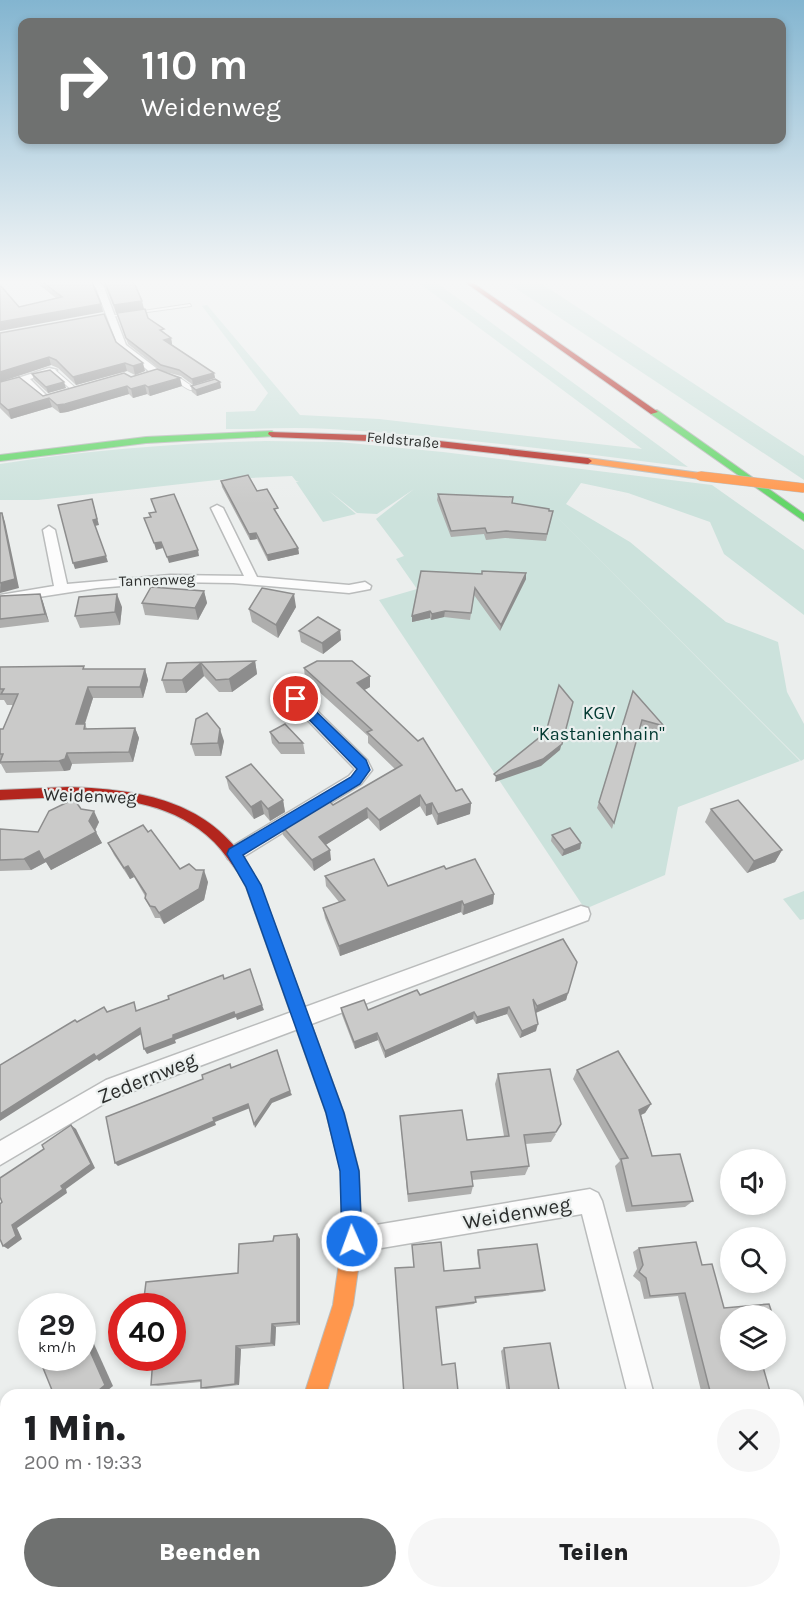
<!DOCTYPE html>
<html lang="de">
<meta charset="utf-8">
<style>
:root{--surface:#fff;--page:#f6f6f6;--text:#202124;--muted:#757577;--accent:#6f7170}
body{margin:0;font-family:Karla,sans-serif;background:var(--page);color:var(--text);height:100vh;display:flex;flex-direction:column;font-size:22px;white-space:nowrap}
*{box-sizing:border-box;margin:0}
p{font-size:20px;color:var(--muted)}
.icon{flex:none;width:33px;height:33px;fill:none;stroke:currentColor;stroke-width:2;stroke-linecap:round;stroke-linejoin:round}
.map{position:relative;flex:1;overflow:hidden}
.side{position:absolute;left:0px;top:1389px;width:804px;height:210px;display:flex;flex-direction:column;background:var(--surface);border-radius:18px 18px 0 0;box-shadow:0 3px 9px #0003}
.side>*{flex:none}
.hud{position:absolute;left:18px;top:18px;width:768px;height:126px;border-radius:12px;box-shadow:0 3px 9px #0003;background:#6f7170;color:#fff;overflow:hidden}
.fabs{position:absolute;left:720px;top:1149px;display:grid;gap:12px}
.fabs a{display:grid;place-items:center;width:66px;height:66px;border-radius:50%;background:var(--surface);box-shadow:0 3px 9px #0003;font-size:30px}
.speed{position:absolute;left:18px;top:1293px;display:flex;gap:12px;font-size:30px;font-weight:700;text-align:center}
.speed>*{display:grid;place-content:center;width:78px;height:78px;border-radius:50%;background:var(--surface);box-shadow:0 3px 9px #0003;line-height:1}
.speed small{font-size:15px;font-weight:400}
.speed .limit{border:9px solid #d22;background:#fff;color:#111}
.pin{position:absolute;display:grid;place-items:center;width:51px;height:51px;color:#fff;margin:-26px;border:3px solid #fff;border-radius:50%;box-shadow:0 2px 6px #0007}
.me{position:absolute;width:66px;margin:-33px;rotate:358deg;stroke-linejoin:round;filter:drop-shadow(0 0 4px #0008)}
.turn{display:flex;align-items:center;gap:21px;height:126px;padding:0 24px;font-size:27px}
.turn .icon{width:78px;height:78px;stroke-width:2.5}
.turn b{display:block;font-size:42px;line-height:51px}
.round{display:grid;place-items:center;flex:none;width:63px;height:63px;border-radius:32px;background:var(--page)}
.overview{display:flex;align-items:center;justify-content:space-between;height:102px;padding:0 24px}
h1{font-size:36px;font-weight:800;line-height:45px}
.action{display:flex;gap:12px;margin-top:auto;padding:12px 24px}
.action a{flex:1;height:69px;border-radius:36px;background:var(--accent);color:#fff;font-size:24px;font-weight:800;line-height:69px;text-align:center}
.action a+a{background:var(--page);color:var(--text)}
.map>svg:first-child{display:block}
</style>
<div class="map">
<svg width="804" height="1599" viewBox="0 0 804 1599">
<rect width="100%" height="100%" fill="#ebeeed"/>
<g fill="#cce2dc">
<path d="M415,280H433L688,467C569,452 450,436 330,429C296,427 261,429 226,429V412L255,411L268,393L202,306L207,305L300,415L379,419L642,449Z"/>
<polygon points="503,280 536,280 804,456 804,480"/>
<path d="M265,441L339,442L443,452L712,485L804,550V615L724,554L710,522L628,493L581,483L566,504L630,542L726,622L778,642L787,692L804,724V759L801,761L541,501L800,761L678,807L665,875L585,909L379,600L417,589L396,559L404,556L376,519L414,489L377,514L357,513L328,490L356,514L323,522L296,482L299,481H296L292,476L226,479L38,500H0V464C88,450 176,443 265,441Z"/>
<polygon points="804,891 804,919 800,920 783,899"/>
</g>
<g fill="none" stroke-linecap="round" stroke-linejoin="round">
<defs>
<g id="lane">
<polygon points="190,304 191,306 111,317 109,316"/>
<polygon points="50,369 54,369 78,390 78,392 74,392 50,371"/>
<path d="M172,376L180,378L193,387L203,384L205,385C202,387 195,391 191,390C187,390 174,379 170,377Z"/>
</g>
<g id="street">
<polygon points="87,280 96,280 103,285 126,345 160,371 160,375 139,380 139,376 150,372 118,346 96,288"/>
<polygon points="49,368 57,370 30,379 47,396 57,398 45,402 18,378"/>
<polygon points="217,505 223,508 257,577 349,585 365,582 371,586 370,589 349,593 233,583 170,582 97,588 0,603 0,595 54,586 43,530 49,526 55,530 67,584 170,575 244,576 211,508"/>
<polygon points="296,694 301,695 367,760 372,770 361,784 240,859 234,861 228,859 225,854 228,849 349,776 355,769 291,703 289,699 291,695"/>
<polygon points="581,906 588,908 590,914 588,920 112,1099 0,1165 0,1141 106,1080"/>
<polygon points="590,1189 598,1193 602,1201 654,1395 628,1395 582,1214 352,1253 344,1249 340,1241 344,1233 352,1229"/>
<rect x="258" y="1593" width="30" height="6"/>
<polygon points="337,1593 413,1593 410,1599 335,1599"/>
</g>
<g id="fast">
<polygon points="651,410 657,410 804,514 804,521 651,414"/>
<polygon points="272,431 276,434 275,436 146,443 0,461 0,455 146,437"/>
<polygon points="242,861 247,863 260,885 344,1113 359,1171 362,1242 359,1249 352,1252 345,1249 342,1242 341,1171 326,1113 246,887 235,867 237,863"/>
</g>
<g id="slow">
<polygon points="588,458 700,473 705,476 700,479 585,463 585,459"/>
<polygon points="352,1232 359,1235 362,1242 353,1305 326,1395 304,1395 333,1305 342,1242 345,1235"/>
</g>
<g id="jam">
<polygon points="462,280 469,280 658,412 651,414"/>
<polygon points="269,432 395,436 588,458 592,461 588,464 395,442 272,437 268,434"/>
<path d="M68,787C130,789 194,797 236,848C240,854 246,860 249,867L247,871L242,873L237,871C230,862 223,851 214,842C158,787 72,797 0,800V790Z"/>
</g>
</defs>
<use href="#lane" stroke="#babcbc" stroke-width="2"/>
<use href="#street" stroke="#babcbc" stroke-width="3"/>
<use href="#fast" stroke="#babcbc" stroke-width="2"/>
<use href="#slow" stroke="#babcbc" stroke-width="2"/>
<use href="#jam" stroke="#babcbc" stroke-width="2"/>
<use href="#lane" fill="#fcfcfc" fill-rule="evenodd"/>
<use href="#street" fill="#fcfcfc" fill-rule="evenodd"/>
<use href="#fast" fill="#63d668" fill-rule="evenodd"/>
<use href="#slow" fill="#ff974d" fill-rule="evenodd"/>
<use href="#jam" fill="#b3261e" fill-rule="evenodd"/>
<defs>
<polyline id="slow-bridge" points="700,476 804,488"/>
</defs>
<use href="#slow-bridge" stroke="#babcbc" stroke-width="10" stroke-linecap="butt"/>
<use href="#slow-bridge" stroke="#ff974d" stroke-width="9"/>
</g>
<g fill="#aeaead">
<polygon points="33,280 90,280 101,304 103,312 19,307 56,298"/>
<polygon points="99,280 133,280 144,309 116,313 104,283"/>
<polygon points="117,313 148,318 171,338 172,344 171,344 214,373 215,378 193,385 181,376 162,371 128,344"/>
<polygon points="0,333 116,342 145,371 135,375 127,371 76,385 58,368 51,365 0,382"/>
<polygon points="32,374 66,388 48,393 34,380"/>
<polygon points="131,377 182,386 150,396 147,394 133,398 129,394 67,412 60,413 52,407 11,419 0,408 0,382 43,396"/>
<polygon points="220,382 221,388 197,396 192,392 191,386"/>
<polygon points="221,481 257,491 278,515 298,548 299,554 268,561 257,539 250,540 222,487"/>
<polygon points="438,494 512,503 553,511 546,541 505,538 486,540 484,534 451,537 437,500"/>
<polygon points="421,571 526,579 500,631 474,595 470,620 444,617 431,620 430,618 412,622"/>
<polygon points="204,591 207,603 198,620 145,615 142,603"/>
<polygon points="40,594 43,602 49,622 0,628 0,596"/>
<polygon points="122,607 120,625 80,628 75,616"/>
<polygon points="296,607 278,638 252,622 249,609"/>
<polygon points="340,630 341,640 323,654 301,642 299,631"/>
<polygon points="255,661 257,674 232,692 219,692 204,676 186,693 166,693 162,680 167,663"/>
<polygon points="0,667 85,669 145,669 148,680 143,698 93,698 85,724 87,729 135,728 139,738 133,762 72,764 70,770 64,771 6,773 1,764 0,764 0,729 3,729 13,705 7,705 4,700 0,700"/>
<polygon points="304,668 370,687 364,690 456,791 471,803 470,814 437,825 432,814 426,816 420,806 380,831 368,818 325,845 331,860 314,871 283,835 281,825 333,805 395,769 368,743 368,736 305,679"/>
<polygon points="633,691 664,726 661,732 640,726 612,829 597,808"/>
<polygon points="270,732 303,743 305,754 281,754 272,743"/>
<polygon points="224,741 221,756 195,756 191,744"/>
<polygon points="226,777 283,800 285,812 270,821 264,814 254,819 229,789"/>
<polygon points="81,809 99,822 95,831 102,843 51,870 46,862 31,870 0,871 0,829 38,832"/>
<polygon points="711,809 782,850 775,862 747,873 705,822"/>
<polygon points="552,835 581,843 580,849 562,856 551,841"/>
<polygon points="108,843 180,869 208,882 204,900 164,924 160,918 155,918 145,898 145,896 134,877 130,879 114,855"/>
<polygon points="446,869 494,894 493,904 463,915 461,912 340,956 325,918 323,908 339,902 326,886 325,876 388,886"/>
<polygon points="568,993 566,1000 536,1013 536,1031 520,1038 507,1014 476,1024 473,1019 385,1058 378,1040 355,1049 342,1015 341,1008 368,1010 420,995"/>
<polygon points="577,1070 651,1104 645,1113 641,1115 652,1156 693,1201 685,1207 626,1212 615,1166 620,1161 573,1079"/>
<polygon points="498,1074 556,1134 551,1142 525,1144 529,1166 525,1175 472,1180 473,1186 471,1194 408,1202 401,1126 400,1116 467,1140 504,1136 495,1084"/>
<polygon points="300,1239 300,1325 276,1327 275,1346 241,1349 239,1385 206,1389 201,1388 201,1382 158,1386 151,1385 238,1273"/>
<polygon points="412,1245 444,1271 479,1268 477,1253 478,1250 545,1290 543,1292 475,1299 476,1302 474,1304 436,1309 442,1365 458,1391 457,1392 431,1395 404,1395 414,1267"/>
<polygon points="639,1248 702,1265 724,1308 730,1316 772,1395 702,1395 678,1296 644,1299 640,1282 633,1276 637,1269 633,1252"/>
<polygon points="504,1348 560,1395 507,1395 501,1351"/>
<polygon points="729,1595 738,1599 691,1599"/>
</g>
<g fill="#8d8d8d">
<polygon points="142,301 144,309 116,313 114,305"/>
<polygon points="101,304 103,312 0,331 0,322"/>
<polygon points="171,338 172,344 165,346 164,340"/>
<polygon points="49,357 51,365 0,382 0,372"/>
<polygon points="125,363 127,371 76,385 73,377"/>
<polygon points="143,363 145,371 135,375 133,366"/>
<polygon points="214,373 215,378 193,385 192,379"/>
<polygon points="180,378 182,386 150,396 148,387"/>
<polygon points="64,382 66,388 48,393 46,387"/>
<polygon points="220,382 221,388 197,396 196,390"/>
<polygon points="145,385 147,394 133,398 131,389"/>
<polygon points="127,386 129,394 67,412 60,413 57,405"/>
<polygon points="49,398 52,407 11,419 8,410"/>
<polygon points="92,499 99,525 95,526 93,520"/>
<polygon points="2,513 5,522 19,588 0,593"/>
<polygon points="256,533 257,539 250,540 249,534"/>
<polygon points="161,542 163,548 156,550 154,543"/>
<polygon points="298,548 299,554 268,561 267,555"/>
<polygon points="198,550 199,556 169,563 167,557"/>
<polygon points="106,556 108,562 75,569 73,563"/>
<polygon points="526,573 526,579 500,631 501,625"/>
<polygon points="204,591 207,603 198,620 195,608"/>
<polygon points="40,594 43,602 49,622 45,614"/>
<polygon points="117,594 122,607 120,625 115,612"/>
<polygon points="294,594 296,607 278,638 276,625"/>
<polygon points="430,611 430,618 412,622 412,616"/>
<polygon points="445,611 444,617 431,620 432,614"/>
<polygon points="340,630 341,640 323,654 322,643"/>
<polygon points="255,661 257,674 232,692 229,679"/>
<polygon points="201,663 204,676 186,693 182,680"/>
<polygon points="145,669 148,680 143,698 140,687"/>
<polygon points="370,676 370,687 357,694 357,683"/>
<polygon points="88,687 93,698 81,735 76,724"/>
<polygon points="573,702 560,750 541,766 495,782 496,776 543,759"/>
<polygon points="135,728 139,738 133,762 129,752"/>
<polygon points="220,729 224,741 221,756 218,743"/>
<polygon points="67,753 72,764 70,770 64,771 59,761"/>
<polygon points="420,795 420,806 380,831 379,820"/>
<polygon points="283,800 285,812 270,821 268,809"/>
<polygon points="261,801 264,814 254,819 251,807"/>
<polygon points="432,803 432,814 426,816 426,805"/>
<polygon points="471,803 470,814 437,825 438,814"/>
<polygon points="367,808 368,818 321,848 319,837"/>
<polygon points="94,811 99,822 94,832 89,821"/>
<polygon points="96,832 102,843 51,870 46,862 31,870 24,859 39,851"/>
<polygon points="581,843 580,849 562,856 564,850"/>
<polygon points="330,850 331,860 314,871 312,860"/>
<polygon points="782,850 775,862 747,873 754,861"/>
<polygon points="128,866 134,877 130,879 124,868"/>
<polygon points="204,870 208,882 204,900 164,924 159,913"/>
<polygon points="494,894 493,904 463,915 464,905"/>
<polygon points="462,901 461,912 340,956 339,946"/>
<polygon points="568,993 566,1000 535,1013 537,1006"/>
<polygon points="262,1005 264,1010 237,1020 236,1017 175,1040 176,1043 147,1054 144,1049 173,1035 234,1012"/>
<polygon points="509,1007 507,1014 476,1024 477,1017"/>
<polygon points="474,1012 473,1019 385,1058 385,1051"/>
<polygon points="538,1024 536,1031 520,1038 522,1031"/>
<polygon points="140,1028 143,1033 99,1061 97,1059 0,1121 0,1114 94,1054"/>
<polygon points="377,1033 378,1040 355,1049 354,1042"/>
<polygon points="290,1091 292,1095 272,1103 255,1128 254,1124 271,1099"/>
<polygon points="248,1104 250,1108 215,1122 216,1125 118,1166 115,1163 213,1118"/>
<polygon points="651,1104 645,1113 634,1118 639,1110"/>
<polygon points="71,1125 76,1129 95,1168 66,1189 67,1193 17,1228 22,1239 8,1249 3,1246 12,1225 61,1186"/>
<polygon points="297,1234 300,1239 300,1325 297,1322"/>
<polygon points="82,1323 85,1324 113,1386 102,1395 93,1395 82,1333"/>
<polygon points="272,1324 276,1327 275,1346 271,1343"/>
<polygon points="236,1346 241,1349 239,1385 235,1384"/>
<rect x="116" y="1593" width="8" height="6"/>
</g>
<g fill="#cacac9" stroke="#8d8d8d" stroke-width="1.5">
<polygon points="40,280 90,280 92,282 101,304 0,322 0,285 19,307 62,297"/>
<polygon points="104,280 133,280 142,301 114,305"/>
<polygon points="145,309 148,318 164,329 160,330 171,338 164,340 214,373 192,379 179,370 161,365 126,338 117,313"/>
<polygon points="104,314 116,342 143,363 133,366 125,363 73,377 56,360 49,357 0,372 0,333"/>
<polygon points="157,369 180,378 148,387 145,385 131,389 127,386 65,404 57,405 49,398 8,410 0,403 0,382 19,377 43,396 124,373 131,377"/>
<polygon points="50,370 64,382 46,387 32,374"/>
<polygon points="215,379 220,382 196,390 191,386"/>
<polygon points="248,475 257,491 267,489 278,508 274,509 298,548 267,555 256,533 249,534 221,481"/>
<polygon points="174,494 198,550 167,557 161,542 154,543 144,518 151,517 149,513 156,512 151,499"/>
<polygon points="438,494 513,497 512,503 549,509 549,511 553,511 547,534 506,531 487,533 485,528 451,531"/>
<polygon points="92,499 97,519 93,520 106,556 73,563 58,505"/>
<polygon points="0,513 2,513 15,579 0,583"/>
<polygon points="421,571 482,574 482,571 526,573 501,625 475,588 471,613 445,611 432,614 430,611 412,616"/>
<polygon points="151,587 204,591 195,608 142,603"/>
<polygon points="262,588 294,594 276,625 249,609"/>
<polygon points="40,594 45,614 0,619 0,596"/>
<polygon points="117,594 115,612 75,616 79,597"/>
<polygon points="318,617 340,630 322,643 299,631"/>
<polygon points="255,661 229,679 216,680 201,663 182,680 162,680 167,663"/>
<polygon points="317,661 352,661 370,676 357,683 418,741 423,738 456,791 462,789 471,803 438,814 432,803 426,805 420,795 379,820 367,808 319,837 330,850 312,860 281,825 296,815 301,818 329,801 333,805 402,765 367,732 372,730 304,668"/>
<polygon points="84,666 83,669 145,669 140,687 88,687 76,724 85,724 84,729 135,728 129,752 67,753 65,759 59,761 0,762 3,754 0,754 0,729 3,729 18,694 1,694 4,689 0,689 0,667"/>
<polygon points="559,685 573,702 562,744 543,759 496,776 494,774 546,732"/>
<polygon points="633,691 664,726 642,720 614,823 599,802"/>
<polygon points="207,713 220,729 218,743 191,744 196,719"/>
<polygon points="285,724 303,743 279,743 270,732"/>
<polygon points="251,764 283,800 268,809 261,801 251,807 226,777"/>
<polygon points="74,799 81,809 94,811 89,821 96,832 44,860 39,851 24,859 0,860 0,829 38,832 49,811"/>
<polygon points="738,800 782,850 754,861 711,809"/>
<polygon points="143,825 148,832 151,830 180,869 189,864 196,870 204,870 199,889 159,913 155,907 150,906 145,898 146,894 128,866 124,868 108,843"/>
<polygon points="570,828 581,843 564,850 552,835"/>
<polygon points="374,859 388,886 444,866 446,869 475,859 494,894 464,905 462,901 339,946 323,908 345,900 325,876"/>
<polygon points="563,939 577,962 568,993 537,1006 533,999 538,1024 522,1031 509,1007 477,1017 474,1012 385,1051 377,1033 354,1042 341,1008 364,1000 368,1010 417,990 420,995"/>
<polygon points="250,969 262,1005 235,1015 234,1012 173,1035 173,1038 144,1049 140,1028 96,1057 94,1054 0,1114 0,1065 75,1020 77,1022 104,1007 107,1012 134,1002 136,1011 169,999 168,996 223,975 224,979"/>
<polygon points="277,1050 290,1091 271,1099 254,1124 248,1104 213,1118 214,1121 115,1163 106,1117 203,1079 202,1075 230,1064 231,1068"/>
<polygon points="618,1051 651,1104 639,1110 652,1156 680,1154 693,1201 632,1206 621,1159 628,1158 577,1070"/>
<polygon points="550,1069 561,1124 556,1132 524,1135 529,1166 471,1172 473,1186 408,1194 400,1116 462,1110 467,1140 509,1136 498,1074"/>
<polygon points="71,1125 91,1164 61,1186 63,1189 12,1225 16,1236 3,1246 0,1239 0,1204 2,1202 0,1197 0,1178 44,1149 42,1145"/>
<polygon points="297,1234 297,1322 272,1324 271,1343 236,1346 235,1384 201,1388 201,1380 151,1385 153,1358 172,1358 172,1306 143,1306 146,1282 238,1273 239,1244 273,1241 274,1236"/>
<polygon points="441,1242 444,1271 480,1268 478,1250 537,1244 545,1290 475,1297 476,1302 436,1307 442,1365 455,1363 458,1391 425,1395 404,1395 395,1268 414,1267 412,1245"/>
<polygon points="696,1242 702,1265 712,1264 724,1308 769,1304 773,1316 730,1316 730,1360 761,1360 771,1395 711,1395 685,1293 650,1296 646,1278 639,1272 643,1265 639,1248"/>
<polygon points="82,1333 105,1385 93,1395 54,1395 39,1358 82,1358"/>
<polygon points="550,1343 560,1395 510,1395 504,1348"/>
<polygon points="798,1407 799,1407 804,1421 804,1430 798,1430"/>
<polygon points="56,1593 116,1593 116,1599 55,1599"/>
</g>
<linearGradient id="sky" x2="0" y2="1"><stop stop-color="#83b5d0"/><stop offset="0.56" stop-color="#f6f7f7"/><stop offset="1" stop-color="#f6f7f7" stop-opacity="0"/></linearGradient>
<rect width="804" height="504" fill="url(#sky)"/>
<polygon fill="#1a73e8" stroke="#114b97" stroke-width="1.5" points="296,695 300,696 366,760 370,770 360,784 243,855 261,885 344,1113 359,1171 362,1241 359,1248 352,1251 345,1248 342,1241 340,1171 326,1113 246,887 227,854 229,849 351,777 357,769 292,702 290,699"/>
<g text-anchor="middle" stroke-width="4.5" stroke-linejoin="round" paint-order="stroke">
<g font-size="15" fill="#2c2e2d" stroke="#eaefee">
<text transform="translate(403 440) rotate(5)" y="5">Feldstraße</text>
<text transform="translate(157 580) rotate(-2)" y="5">Tannenweg</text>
</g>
<g font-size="18" fill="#003830" stroke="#eaefee">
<text x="599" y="719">KGV<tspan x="599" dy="21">"Kastanienhain"</tspan></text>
</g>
<g font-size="18" fill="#2c2e2d" stroke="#eaefee">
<text transform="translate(90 796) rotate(2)" y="6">Weidenweg</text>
</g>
<g font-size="21" fill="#2c2e2d" stroke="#eaefee">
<text transform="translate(147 1078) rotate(-22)" y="7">Zedernweg</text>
<text transform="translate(517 1213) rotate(-10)" y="7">Weidenweg</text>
</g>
</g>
</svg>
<div class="fabs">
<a><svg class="icon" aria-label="sound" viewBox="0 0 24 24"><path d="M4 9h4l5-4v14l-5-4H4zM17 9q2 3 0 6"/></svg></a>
<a><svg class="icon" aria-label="search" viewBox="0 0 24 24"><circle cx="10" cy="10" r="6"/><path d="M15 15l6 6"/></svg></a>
<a><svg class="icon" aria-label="layers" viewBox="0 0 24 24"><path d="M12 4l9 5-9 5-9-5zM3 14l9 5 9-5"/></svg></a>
</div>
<div class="speed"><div>29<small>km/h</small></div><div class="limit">40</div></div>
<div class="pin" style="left:296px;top:699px;background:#d93025"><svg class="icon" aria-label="arrive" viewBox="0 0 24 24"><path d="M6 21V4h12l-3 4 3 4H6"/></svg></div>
<svg class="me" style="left:352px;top:1241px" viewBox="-20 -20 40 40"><circle r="17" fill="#1a73e8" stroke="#fff" stroke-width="3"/><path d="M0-11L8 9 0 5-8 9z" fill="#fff"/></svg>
<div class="hud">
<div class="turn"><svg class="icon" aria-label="right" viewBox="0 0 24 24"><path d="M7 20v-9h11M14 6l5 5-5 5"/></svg><div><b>110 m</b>Weidenweg</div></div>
</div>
<section class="side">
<div class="overview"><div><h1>1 Min.</h1><p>200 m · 19:33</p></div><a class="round"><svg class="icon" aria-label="close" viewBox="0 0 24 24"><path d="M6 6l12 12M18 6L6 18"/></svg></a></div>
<div class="action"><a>Beenden</a><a>Teilen</a></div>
</section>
</div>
